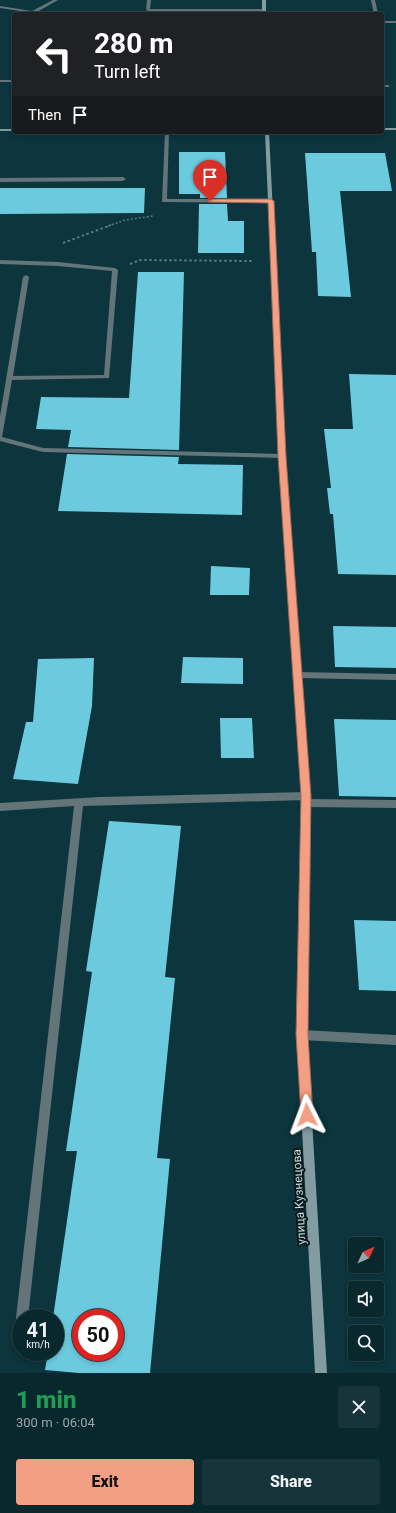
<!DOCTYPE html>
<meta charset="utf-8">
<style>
:root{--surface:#09282e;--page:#17343a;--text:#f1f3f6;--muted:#99a6aa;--line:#29444a;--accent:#f39f83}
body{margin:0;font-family:Roboto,sans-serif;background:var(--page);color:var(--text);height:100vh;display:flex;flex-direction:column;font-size:15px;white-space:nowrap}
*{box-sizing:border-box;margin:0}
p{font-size:13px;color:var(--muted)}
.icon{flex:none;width:22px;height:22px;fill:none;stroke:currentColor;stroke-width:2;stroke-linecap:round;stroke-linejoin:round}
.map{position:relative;height:1373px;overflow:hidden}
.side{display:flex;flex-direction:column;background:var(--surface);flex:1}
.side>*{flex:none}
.guide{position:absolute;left:12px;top:12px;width:372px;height:122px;border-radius:4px;box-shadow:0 2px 6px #0003,0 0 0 1px var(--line);background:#202124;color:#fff;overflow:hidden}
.needle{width:26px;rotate:46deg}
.buttons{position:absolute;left:348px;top:1237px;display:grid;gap:8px}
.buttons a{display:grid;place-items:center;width:36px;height:36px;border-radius:4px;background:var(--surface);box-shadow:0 2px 6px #0003,0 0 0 1px var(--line);font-size:20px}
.speed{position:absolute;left:12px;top:1309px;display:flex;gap:8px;font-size:20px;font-weight:700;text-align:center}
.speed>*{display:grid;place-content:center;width:52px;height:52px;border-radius:50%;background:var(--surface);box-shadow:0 2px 6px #0003,0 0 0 1px var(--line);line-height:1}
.speed small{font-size:10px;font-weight:400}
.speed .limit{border:6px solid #d22;background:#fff;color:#111}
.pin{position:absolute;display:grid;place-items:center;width:34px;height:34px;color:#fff;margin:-41px -17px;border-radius:50% 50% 50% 0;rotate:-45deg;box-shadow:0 0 4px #0007}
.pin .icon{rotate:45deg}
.me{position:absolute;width:44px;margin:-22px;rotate:357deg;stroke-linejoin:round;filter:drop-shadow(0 0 3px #0008)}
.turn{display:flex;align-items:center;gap:14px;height:84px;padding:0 16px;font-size:18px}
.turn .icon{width:52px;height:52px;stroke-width:2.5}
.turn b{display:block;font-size:28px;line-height:34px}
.then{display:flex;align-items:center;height:38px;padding:0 16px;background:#0003;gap:8px;font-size:15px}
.round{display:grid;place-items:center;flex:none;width:42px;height:42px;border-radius:4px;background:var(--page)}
.head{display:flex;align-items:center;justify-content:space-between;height:68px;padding:0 16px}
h1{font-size:24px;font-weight:800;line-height:30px;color:#1e9e55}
.primary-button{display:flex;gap:8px;margin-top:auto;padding:8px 16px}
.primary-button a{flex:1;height:46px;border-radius:4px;background:var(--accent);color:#111;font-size:16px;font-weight:800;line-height:46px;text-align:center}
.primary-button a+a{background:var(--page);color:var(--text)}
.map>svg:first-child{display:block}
</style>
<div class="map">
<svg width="396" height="1373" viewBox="0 0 396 1373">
<rect width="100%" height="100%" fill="#0c353d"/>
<g fill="#6ccadf" fill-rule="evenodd">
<polygon points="179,152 225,152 227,198 200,198 200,194 179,194"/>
<polygon points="305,153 385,153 392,191 340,191 351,297 318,296 316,252 312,252"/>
<polygon points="0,188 145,188 144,213 0,214"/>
<polygon points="199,204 227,204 228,221 244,221 244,253 198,253"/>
<polygon points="138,272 184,272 179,450 68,447 71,430 36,429 41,397 129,398"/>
<polygon points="349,374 396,375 396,575 338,574 333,514 330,514 327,488 331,488 324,429 353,429"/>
<polygon points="67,454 179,457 178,464 243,465 242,515 58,511"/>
<polygon points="211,566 250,568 249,595 210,595"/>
<polygon points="333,626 396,627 396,668 335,667"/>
<polygon points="183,657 243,658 243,684 181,683"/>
<polygon points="94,658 92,706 78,784 13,779 26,722 33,722 38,659"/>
<polygon points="220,718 252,718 254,758 221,758"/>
<polygon points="334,719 396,720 396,797 339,796"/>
<path d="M109,821L181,826L165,977L175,978L157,1158L170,1159L150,1373H79L45,1370L48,1352H55V1318H53L77,1151H66L92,972L86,971ZM81,1318H115V1352H81Z"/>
<polygon points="354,920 396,921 396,991 359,990"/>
</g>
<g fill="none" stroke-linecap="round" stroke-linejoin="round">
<polyline stroke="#5a7a81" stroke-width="1.5" stroke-dasharray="2 2" stroke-linecap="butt" points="108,226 125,220 153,216"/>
<g stroke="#5a7a81" stroke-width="2" stroke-dasharray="2.5 2.5" stroke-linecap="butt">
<polyline points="63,243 111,225"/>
<polyline points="130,264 140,260 253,261"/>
</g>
<g fill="#647579" fill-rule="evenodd">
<polygon points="53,0 58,0 37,12 40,14 0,8 0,6 32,11"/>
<polygon points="147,0 151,0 150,9 264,9 266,10 264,11 148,11 146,10"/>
<polygon points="371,0 375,0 378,14 374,14"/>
<rect x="382" y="21" width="14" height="2"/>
<rect x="0" y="80" width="14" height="2"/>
<polygon points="382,85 388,85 390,86 388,87 382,87"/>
<polygon points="165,132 169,132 167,199 271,199 274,201 271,203 162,202"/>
<polygon points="0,178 123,177 126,179 123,181 0,182"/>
<polygon points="0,260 58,262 115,268 118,270 109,378 12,380 2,437 43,448 282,454 285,456 284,458 43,452 0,441 0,416 23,277 26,275 29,277 13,376 104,375 112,271 58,266 0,264"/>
<polygon points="298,672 396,674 396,680 298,678 294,675"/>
<polygon points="306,792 309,793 310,796 309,799 306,799 396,800 396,808 305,807 302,806 301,803 302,800 305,800 83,806 28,1318 21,1318 21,1323 18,1322 16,1318 74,806 0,811 0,803 100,797"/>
</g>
<polygon fill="#647579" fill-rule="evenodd" points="302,1030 396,1035 396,1045 302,1040 299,1038 297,1035 299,1032"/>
<g fill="#829ca2" fill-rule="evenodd">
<rect x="262" y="0" width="4" height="14"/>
<rect x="382" y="128" width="14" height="2"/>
<rect x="0" y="129" width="14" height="2"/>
<polygon points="265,132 269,132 285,456 310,796 307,1035 327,1373 315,1373 297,1035 302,796 279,456"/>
</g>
</g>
<polygon fill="#f39f83" stroke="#9e6755" points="210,199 271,199 274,201 286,456 311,796 308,1035 313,1115 311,1119 307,1120 303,1119 301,1115 296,1035 301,796 278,456 268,203 208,202 208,200"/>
<g text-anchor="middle" stroke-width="4" stroke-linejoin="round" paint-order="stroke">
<g font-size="12" fill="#c3d7dc" stroke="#0a1a1d">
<text transform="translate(299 1197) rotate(-93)" y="4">улица Кузнецова</text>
</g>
</g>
</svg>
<div class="buttons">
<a><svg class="needle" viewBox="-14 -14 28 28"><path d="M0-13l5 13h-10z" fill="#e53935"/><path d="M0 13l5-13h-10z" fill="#99a6aa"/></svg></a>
<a><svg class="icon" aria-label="sound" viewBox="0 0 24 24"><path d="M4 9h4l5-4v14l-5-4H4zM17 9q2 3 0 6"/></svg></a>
<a><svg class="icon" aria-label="search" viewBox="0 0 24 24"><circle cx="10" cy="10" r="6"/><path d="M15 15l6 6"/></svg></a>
</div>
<div class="speed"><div>41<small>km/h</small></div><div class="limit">50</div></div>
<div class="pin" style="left:210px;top:201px;background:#d93025"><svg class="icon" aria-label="arrive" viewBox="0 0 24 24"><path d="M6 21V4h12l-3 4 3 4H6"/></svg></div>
<svg class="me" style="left:307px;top:1115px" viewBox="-20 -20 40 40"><path d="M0-17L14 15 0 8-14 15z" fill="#f39f83" stroke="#fff" stroke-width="4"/></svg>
<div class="guide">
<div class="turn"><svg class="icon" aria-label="left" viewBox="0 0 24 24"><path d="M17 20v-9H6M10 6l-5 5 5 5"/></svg><div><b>280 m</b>Turn left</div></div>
<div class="then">Then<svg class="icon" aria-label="arrive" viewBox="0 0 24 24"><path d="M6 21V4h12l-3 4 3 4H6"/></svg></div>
</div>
</div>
<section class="side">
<div class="head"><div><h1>1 min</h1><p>300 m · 06:04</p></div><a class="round"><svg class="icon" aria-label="close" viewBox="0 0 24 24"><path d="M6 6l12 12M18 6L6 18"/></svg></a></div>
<div class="primary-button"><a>Exit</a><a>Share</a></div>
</section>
